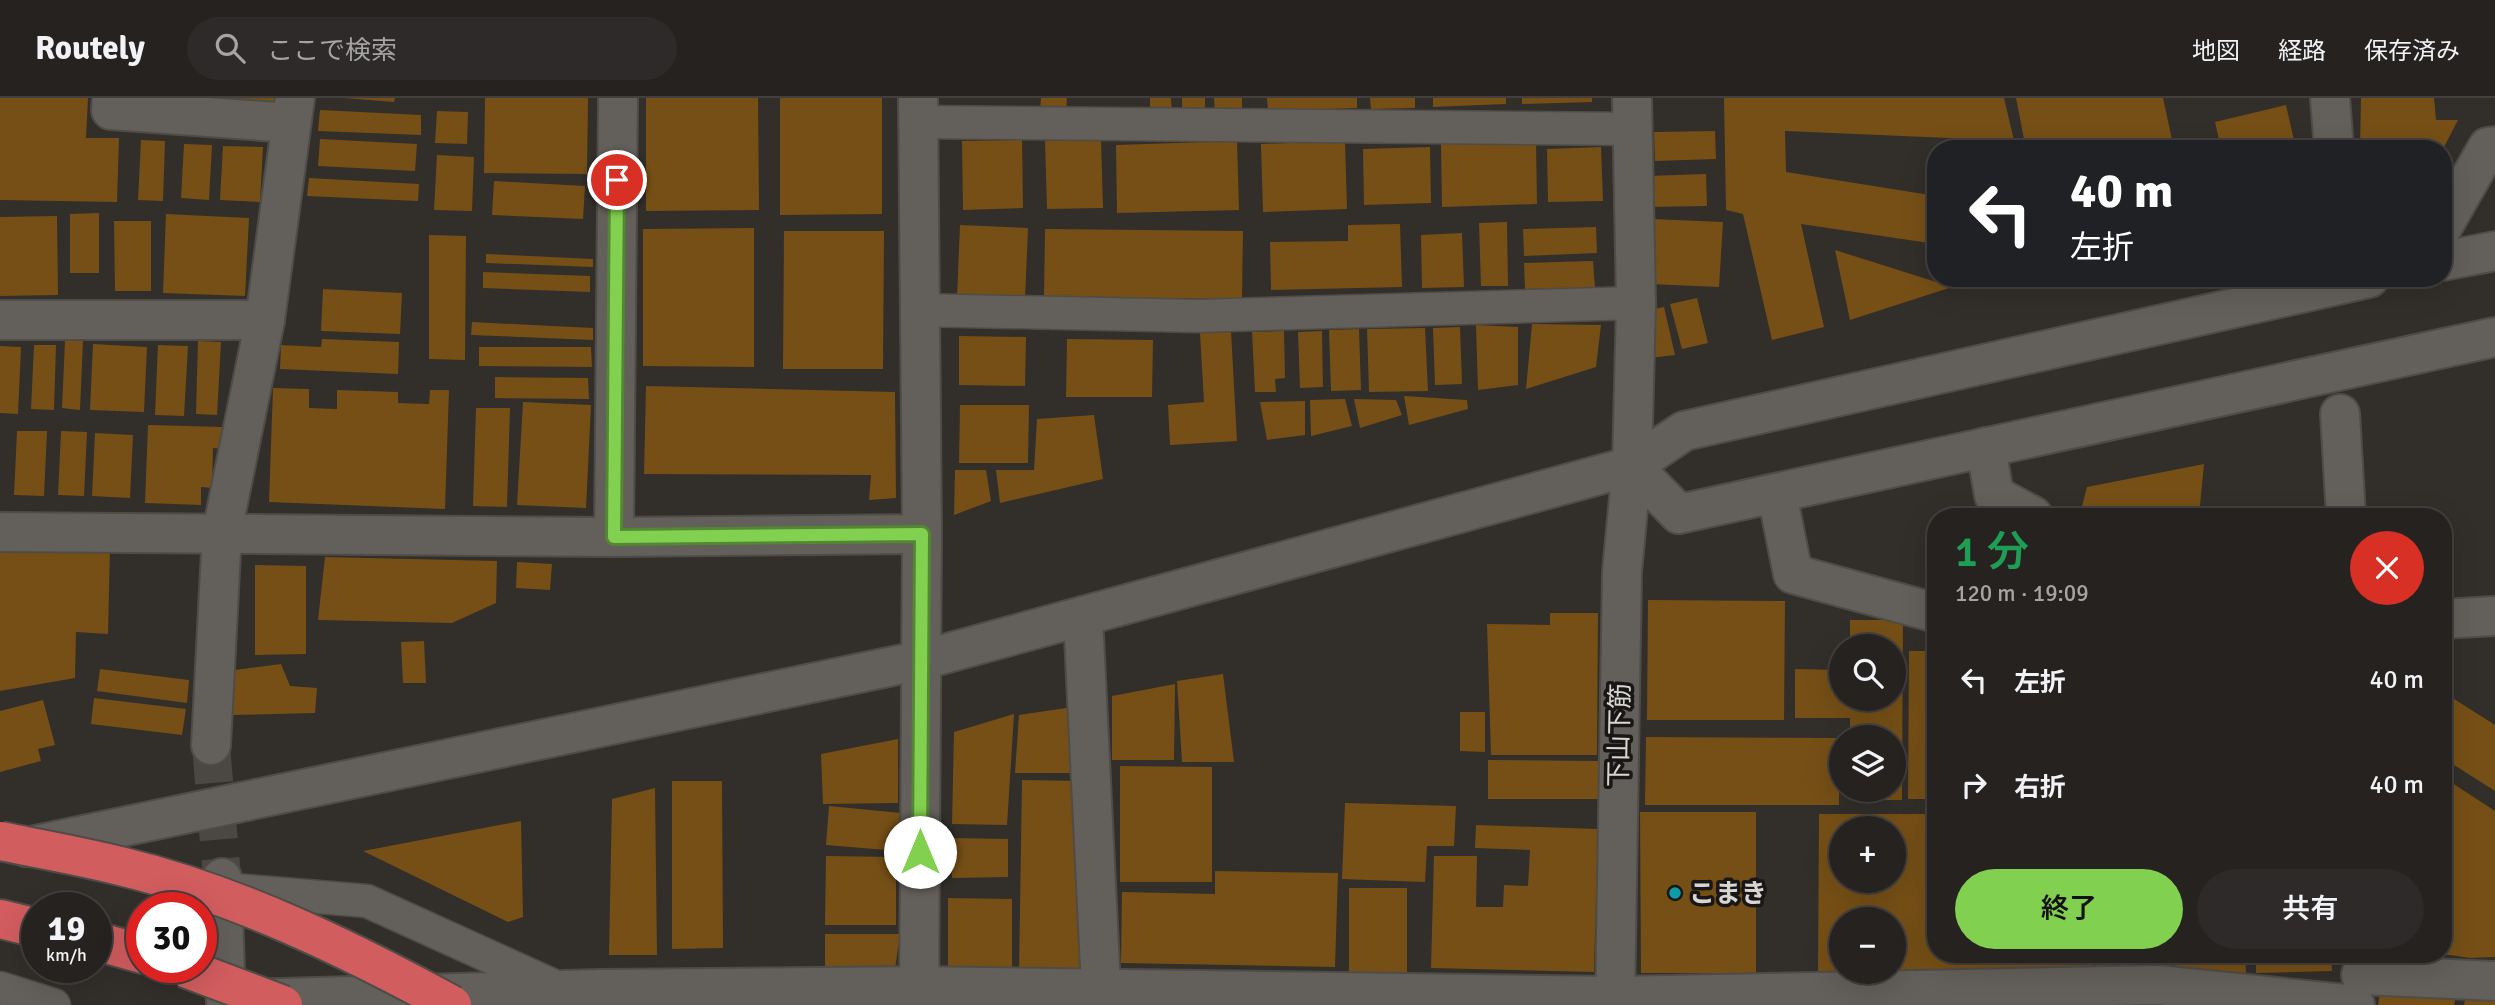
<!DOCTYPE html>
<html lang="ja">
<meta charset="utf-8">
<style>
:root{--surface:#262220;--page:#2e2a29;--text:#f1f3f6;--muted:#a4a4a5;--line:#423f3e;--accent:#82d04f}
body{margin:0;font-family:Signika,"Noto Sans JP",sans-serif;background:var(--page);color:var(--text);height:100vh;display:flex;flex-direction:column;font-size:26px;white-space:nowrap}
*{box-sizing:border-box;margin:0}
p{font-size:23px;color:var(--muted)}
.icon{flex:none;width:38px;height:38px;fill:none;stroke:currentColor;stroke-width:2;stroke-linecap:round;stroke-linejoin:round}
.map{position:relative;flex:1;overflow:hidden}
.sheet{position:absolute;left:1927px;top:410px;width:525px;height:455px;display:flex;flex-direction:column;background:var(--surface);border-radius:28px;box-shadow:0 7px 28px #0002,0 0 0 2px var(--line)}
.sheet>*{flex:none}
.guide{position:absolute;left:1927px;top:42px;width:525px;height:147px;border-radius:28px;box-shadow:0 7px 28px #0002,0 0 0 2px var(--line);background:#202124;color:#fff;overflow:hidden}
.fabs{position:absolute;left:1829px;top:536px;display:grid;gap:14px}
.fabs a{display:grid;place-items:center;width:77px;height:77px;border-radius:50%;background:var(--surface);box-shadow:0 7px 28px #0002,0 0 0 2px var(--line);font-size:35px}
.speed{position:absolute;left:21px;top:794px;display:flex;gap:14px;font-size:35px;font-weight:700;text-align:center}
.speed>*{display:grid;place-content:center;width:91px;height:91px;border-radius:50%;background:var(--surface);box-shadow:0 7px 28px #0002,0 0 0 2px var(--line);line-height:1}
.speed small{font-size:18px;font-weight:400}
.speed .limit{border:10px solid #d22;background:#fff;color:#111}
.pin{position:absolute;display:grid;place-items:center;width:60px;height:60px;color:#fff;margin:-30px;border:4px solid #fff;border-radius:50%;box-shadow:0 2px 7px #0007}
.me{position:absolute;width:77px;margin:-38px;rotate:0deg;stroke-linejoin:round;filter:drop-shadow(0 0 5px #0008)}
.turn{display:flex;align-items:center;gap:24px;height:147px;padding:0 28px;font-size:32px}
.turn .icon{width:91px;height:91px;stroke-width:2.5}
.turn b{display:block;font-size:49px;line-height:60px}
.round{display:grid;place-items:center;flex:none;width:74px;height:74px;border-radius:37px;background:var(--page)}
.summary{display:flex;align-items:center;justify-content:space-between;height:119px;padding:0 28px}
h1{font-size:42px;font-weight:600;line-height:52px;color:#1e9e55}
.primary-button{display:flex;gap:14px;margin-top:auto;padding:14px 28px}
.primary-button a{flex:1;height:80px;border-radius:42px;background:var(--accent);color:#111;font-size:28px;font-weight:600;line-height:80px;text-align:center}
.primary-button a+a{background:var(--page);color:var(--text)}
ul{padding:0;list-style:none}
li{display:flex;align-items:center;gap:21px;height:105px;padding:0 28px}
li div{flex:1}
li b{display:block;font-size:26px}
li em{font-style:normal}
header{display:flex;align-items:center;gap:42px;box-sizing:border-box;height:98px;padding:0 35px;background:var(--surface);border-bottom:2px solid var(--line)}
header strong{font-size:33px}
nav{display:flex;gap:38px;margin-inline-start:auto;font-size:24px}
.search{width:490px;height:63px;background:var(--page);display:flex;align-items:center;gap:18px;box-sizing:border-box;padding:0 24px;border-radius:38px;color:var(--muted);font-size:26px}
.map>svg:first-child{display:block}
</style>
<header>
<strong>Routely</strong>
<div class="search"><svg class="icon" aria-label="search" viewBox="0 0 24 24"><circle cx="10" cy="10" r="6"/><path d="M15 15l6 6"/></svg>ここで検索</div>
<nav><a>地図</a><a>経路</a><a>保存済み</a></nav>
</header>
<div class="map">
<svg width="2495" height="907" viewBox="0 0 2495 907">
<rect width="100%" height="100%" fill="#322e2a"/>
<g fill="#754f16" fill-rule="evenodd">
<polygon points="0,0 88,0 86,40 119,40 117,104 0,102"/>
<polygon points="182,0 280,0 279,6"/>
<polygon points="344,0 395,0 394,4"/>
<polygon points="485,0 588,0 587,76 484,75"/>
<polygon points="646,0 758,0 759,112 646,113"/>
<polygon points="780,0 882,0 882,116 780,117"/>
<polygon points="1041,0 1067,0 1066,12 1040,11"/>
<polygon points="1150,0 1171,0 1172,15 1150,16"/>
<polygon points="1182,0 1205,0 1205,17 1182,18"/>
<polygon points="1214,0 1242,0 1242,15 1215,17"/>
<polygon points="1267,0 1357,0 1357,10 1268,13"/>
<polygon points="1370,0 1415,0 1415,10 1371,11"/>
<polygon points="1433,0 1506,0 1506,6 1433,9"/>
<polygon points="1522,0 1592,0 1592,4 1522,6"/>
<polygon points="1724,0 2004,0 2016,51 1976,51 1973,41 1785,33 1786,74 1936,98 1936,146 1801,126 1824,229 1772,242 1743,116 1726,112"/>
<polygon points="2016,0 2163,0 2174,51 2026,51"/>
<polygon points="2361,0 2434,0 2436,22 2458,22 2443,51 2360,51"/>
<polygon points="2286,7 2296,51 2221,51 2215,24"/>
<polygon points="320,12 421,17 421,37 318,33"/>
<polygon points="437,13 468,14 467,46 435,45"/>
<polygon points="1715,33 1716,61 1655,63 1654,34"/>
<polygon points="320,41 417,46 415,73 318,68"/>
<polygon points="1101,41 1103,110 1047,111 1045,43"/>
<polygon points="141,42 165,43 163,103 138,102"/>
<polygon points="1022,42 1023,110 963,112 962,43"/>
<polygon points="1237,43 1239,112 1117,115 1116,47"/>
<polygon points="1345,43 1347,111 1263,114 1261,46"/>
<polygon points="1536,44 1537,106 1442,109 1441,46"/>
<polygon points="184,46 212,47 209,102 181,100"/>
<polygon points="223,48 263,49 260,104 220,102"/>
<polygon points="1430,49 1431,105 1364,107 1363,51"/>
<polygon points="1601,49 1603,103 1548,104 1547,51"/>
<polygon points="437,57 474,59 472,113 434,112"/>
<polygon points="1706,76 1707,108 1648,109 1647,78"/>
<polygon points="309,80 419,86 418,103 307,98"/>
<polygon points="494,83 585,88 583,121 492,117"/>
<polygon points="99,115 99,175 70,175 70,116"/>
<polygon points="166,116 249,120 245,198 163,195"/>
<polygon points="57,118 58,197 0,198 0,119"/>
<polygon points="1652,121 1723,124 1719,189 1649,186"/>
<polygon points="114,123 151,123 151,193 115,193"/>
<polygon points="1507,124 1508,188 1481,188 1479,125"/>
<polygon points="1400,126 1402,189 1271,192 1270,144 1348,143 1348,127"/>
<polygon points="960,127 1028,130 1025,202 957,200"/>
<polygon points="1596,129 1597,155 1524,158 1523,131"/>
<polygon points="754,130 754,269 643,268 643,131"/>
<polygon points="1045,131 1243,133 1242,201 1044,199"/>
<polygon points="784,133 884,133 883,271 783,271"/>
<polygon points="1462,135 1464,189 1422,190 1421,137"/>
<polygon points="429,137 466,138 465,262 429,261"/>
<polygon points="1835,152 1952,189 1850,222"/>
<polygon points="486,156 593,161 593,169 486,165"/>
<polygon points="1593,163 1595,190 1525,191 1524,165"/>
<polygon points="483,174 590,178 590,194 483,190"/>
<polygon points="1990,180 2024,180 2024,181 1992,188"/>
<polygon points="323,191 402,195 400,236 321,233"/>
<polygon points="1697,200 1708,245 1682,251 1670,206"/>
<polygon points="1664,209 1675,257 1649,260 1649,212"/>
<polygon points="472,224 593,230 593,242 471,237"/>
<polygon points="1532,226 1601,227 1596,269 1526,291"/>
<polygon points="1476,227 1518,229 1518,287 1478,292"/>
<polygon points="1460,229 1462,286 1435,287 1433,230"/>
<polygon points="1425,230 1428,293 1369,294 1367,231"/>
<polygon points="1359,231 1361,292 1331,293 1329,232"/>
<polygon points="1231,233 1237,343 1170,347 1168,307 1204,304 1200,235"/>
<polygon points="1284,233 1285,280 1275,281 1276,294 1255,294 1252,234"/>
<polygon points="1322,233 1323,289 1300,290 1298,234"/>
<polygon points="959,238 1026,239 1025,288 959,287"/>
<polygon points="322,241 399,244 398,276 280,271 281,247 321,249"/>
<polygon points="1067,241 1153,242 1152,299 1066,299"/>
<polygon points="65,243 83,243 80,312 62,310"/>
<polygon points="198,243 221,244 217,317 196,316"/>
<polygon points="93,246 147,249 144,314 90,312"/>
<polygon points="34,247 56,247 54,312 31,311"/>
<polygon points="158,247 188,248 184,318 155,317"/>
<polygon points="0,248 21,249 18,316 0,315"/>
<polygon points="479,249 591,249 592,269 479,268"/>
<polygon points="495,279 588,280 589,301 495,300"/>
<polygon points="646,288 895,294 896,400 869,402 871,377 644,376"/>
<polygon points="273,290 309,291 309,310 337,311 337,292 398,294 398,305 429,306 430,292 449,292 445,411 269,404"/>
<polygon points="1404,298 1467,302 1468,311 1409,327"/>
<polygon points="1345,301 1352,328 1311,338 1310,302"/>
<polygon points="1354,301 1396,302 1402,317 1360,330"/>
<polygon points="1305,303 1305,337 1267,342 1260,304"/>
<polygon points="523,304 591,307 586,410 517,407"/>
<polygon points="960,307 1029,307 1028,365 959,365"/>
<polygon points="476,310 510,310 507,409 473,408"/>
<polygon points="1094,317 1103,381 1000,405 996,372 1034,372 1037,321"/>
<polygon points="148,327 223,329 223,351 213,350 212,390 201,389 201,407 145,405"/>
<polygon points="17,333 47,333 44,398 14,397"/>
<polygon points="61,333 87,334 84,398 58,397"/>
<polygon points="95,335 133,337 130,400 92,398"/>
<polygon points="2204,366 2199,418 2080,416 2087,389"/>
<polygon points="955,372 986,372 991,403 954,417"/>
<polygon points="0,448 110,449 108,536 76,534 75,580 0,593"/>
<polygon points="325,459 497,463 496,505 452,525 318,522"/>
<polygon points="517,464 552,466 550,492 516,490"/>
<polygon points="255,467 306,468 306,556 255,557"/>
<polygon points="1648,502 1785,503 1784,622 1647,622"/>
<polygon points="1550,515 1598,515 1597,657 1491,657 1487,526 1550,527"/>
<polygon points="1850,522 1903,522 1902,702 1849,702 1849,691 1894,691 1894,639 1850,639 1850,620 1795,620 1795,571 1841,572 1841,600 1894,600 1894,548 1850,548"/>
<polygon points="424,543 426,585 403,585 401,544"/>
<polygon points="1909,553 1936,553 1936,701 1908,701"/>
<polygon points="281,566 290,588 317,590 315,615 233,617 235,572"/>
<polygon points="100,571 189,582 187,605 97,593"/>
<polygon points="1223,576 1234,664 1182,664 1177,583"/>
<polygon points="1175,586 1174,662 1112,662 1112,598"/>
<polygon points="2443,594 2495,627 2495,693 2443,660"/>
<polygon points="94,600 186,611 182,637 91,626"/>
<polygon points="43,602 55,647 38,651 41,663 0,674 0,613"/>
<polygon points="1073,609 1074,675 1015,675 1019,617"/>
<polygon points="1460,614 1485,614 1485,654 1460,653"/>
<polygon points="1014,616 1007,727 952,726 954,634"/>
<polygon points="1646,639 1839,640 1839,707 1645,707"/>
<polygon points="898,641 898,705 823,706 821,656"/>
<polygon points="1488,662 1598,663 1598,701 1488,701"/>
<polygon points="1120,668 1212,669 1212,784 1120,784"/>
<polygon points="2443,679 2495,713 2495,859 2470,860 2443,856"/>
<polygon points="1022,682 1084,683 1083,874 1019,874"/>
<polygon points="672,683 722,683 723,850 672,851"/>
<polygon points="655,690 657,857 609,857 612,701"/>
<polygon points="1345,705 1456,708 1454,748 1427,748 1425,784 1342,781"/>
<polygon points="829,708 901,715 898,753 826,747"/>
<polygon points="1640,714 1756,714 1756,875 1641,875"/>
<path d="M1819,716H1936V856H2093V875L1894,874V821H1841V873L1855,876L1818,877ZM1841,730H1894V782H1841Z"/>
<polygon points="521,723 523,819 508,824 363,753"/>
<polygon points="1476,727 1598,731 1594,874 1431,870 1434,758 1477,758 1476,809 1503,809 1504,787 1528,788 1530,752 1475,750"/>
<polygon points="952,740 1008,741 1008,779 952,780"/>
<polygon points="826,758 896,759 896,827 825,827"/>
<polygon points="1215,773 1338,775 1335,869 1121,865 1122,794 1215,796"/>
<rect x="1349" y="790" width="58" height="85"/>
<polygon points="948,800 1012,801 1012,874 948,874"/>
<polygon points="825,836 900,836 895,871 825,872"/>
<rect x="2096" y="856" width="48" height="19"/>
<polygon points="2174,856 2245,856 2246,877 2175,877"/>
<polygon points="2256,856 2331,856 2332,873 2256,875"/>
<polygon points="2382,884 2456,898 2454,907 2378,907"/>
<polygon points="2466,897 2495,900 2495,907 2464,907"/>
</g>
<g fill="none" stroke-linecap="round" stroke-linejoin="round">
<polyline stroke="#4b4743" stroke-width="38" stroke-dasharray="38 19" stroke-linecap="butt" points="211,647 222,780"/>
<defs>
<g id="lane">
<polyline points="918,24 1631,31"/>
<polyline points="918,212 1197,218 1636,205"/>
<polyline points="223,791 367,803 563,892"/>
<polyline points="0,890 54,907"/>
</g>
<g id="street">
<polyline points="112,0 111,12 291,25"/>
<polyline points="918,0 922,436 919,907"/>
<polyline points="2330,0 2334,51"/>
<polyline points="2443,128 2488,49 2495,48"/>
<polyline points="0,222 265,222"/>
<polyline points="2340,316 2346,418"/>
<polyline points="1986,349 1994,397 2033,418"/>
<polyline points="1777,396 1793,476 1936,515"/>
<polyline points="0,434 614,439 922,436"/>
<polyline points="614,439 618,0"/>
<polyline points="1083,518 1101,890"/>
<polyline points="2443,521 2495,518"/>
<polyline points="211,647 222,434 265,222 295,0"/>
<polyline points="222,780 226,907"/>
<polyline points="2361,877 2495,883"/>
<polyline points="248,901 600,891 919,888 1615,898 2158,887 2355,907"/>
<polyline points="1615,907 1622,474 1632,368 1636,205 1632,0"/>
</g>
<g id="secondary">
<polyline points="2443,163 2495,153"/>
<polyline points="1632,368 1679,416 2495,239"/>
<polyline points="26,749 922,562 1632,368 1684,333 2369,180"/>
</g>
<g id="highway">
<polyline points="0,821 37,830"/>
<polyline points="96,843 142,856"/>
</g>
</defs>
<use href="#lane" stroke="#4f4c48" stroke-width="35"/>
<use href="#street" stroke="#4f4c48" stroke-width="42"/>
<use href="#secondary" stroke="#4f4c48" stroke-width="42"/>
<use href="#highway" stroke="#4f4c48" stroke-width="42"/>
<use href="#lane" stroke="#635f5a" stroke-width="32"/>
<use href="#street" stroke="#635f5a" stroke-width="38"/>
<use href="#secondary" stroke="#635f5a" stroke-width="38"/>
<use href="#highway" stroke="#d25d5f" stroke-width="38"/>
<defs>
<g id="highway-bridge">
<path d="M0,743C40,751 80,758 120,768C236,796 347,850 452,907"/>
<polyline points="185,870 283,907"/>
</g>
</defs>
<use href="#highway-bridge" stroke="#4f4c48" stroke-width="42" stroke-linecap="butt"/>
<use href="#highway-bridge" stroke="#d25d5f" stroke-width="38"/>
</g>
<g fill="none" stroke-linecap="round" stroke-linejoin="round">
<defs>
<polyline id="route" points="617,82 614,439 922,436 920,754"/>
</defs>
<use href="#route" stroke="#548733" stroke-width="18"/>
<use href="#route" stroke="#82d04f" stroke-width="12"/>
</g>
<circle fill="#0f9aa8" stroke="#181715" stroke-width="2.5" cx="1675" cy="795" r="7"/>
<g text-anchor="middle" stroke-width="7" stroke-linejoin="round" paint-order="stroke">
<g font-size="26" fill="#d8d5d3" stroke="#181715">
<text transform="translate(1619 637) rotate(-89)" y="9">下山下筋</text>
</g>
<g font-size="26" font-weight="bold" fill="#d8d5d3" stroke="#181715" text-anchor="start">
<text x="1689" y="804">こまき</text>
</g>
</g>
</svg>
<div class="fabs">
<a><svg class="icon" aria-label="search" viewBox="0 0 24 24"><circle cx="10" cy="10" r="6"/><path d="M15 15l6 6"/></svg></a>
<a><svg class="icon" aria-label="layers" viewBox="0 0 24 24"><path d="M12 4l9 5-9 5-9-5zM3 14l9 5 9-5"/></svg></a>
<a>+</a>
<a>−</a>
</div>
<div class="speed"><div>19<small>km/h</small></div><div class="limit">30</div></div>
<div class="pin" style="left:617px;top:82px;background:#d93025"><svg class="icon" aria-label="arrive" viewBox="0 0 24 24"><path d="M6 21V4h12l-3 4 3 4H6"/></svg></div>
<svg class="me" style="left:920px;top:754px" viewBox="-20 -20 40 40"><circle r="19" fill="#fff"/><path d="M0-13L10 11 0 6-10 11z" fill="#82d04f"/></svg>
<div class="guide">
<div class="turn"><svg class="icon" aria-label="left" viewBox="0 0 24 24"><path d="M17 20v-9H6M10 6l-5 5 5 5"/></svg><div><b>40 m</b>左折</div></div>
</div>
<section class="sheet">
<div class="summary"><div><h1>1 分</h1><p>120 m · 19:09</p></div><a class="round" style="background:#d93025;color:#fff"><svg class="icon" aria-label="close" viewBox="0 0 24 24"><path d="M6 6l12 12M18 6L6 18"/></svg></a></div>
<ul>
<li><svg class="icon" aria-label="left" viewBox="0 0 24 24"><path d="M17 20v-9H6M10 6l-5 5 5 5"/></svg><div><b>左折</b></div><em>40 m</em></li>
<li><svg class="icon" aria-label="right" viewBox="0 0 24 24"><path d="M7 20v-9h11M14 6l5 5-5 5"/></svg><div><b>右折</b></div><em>40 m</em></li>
</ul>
<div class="primary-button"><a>終了</a><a>共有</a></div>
</section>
</div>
